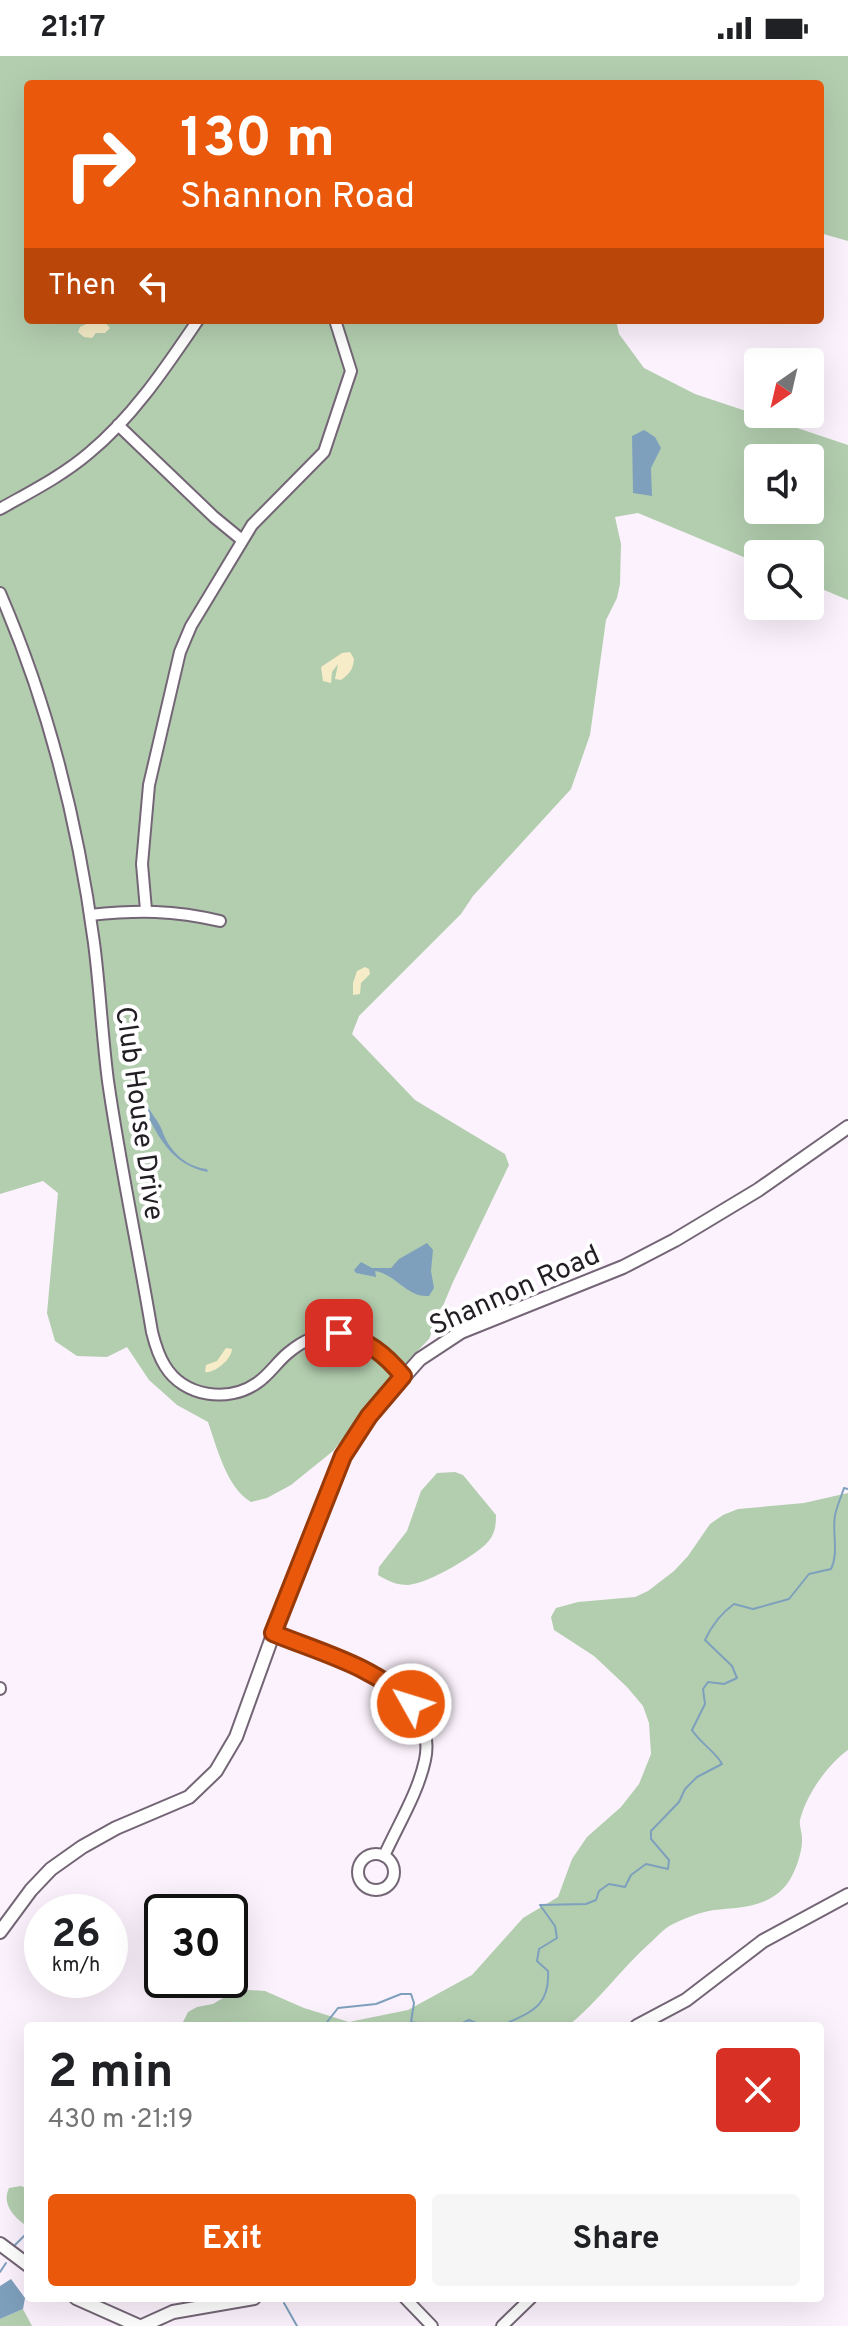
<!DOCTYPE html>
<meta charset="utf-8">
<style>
:root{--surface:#fff;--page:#f6f6f6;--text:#202124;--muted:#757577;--accent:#ea580c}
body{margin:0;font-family:Overpass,sans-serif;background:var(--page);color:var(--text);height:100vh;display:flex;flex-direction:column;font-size:30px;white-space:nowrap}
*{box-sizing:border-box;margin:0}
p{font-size:26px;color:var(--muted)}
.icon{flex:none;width:44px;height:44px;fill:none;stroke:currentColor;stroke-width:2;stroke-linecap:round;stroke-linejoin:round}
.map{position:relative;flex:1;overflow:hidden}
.drawer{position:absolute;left:24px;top:1966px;width:800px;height:280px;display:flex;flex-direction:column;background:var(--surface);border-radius:8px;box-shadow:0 8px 32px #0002}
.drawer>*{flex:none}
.banner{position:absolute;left:24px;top:24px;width:800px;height:244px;border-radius:8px;box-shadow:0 8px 32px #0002;background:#ea580c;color:#fff;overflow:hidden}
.needle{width:52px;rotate:214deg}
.buttons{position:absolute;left:744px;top:292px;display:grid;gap:16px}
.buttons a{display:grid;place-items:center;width:80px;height:80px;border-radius:8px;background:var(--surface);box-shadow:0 8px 32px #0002;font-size:40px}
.speed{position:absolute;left:24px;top:1838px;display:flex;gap:16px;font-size:40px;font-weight:700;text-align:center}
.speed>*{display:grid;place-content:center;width:104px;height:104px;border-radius:50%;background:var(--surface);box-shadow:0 8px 32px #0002;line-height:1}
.speed small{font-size:20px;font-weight:400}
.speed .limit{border:4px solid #111;border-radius:12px;background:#fff;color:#111}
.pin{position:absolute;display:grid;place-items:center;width:68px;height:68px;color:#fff;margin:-34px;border-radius:16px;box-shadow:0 4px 12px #0006}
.me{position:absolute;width:88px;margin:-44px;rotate:309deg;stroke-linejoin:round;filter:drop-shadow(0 0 6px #0008)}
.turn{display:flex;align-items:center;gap:28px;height:168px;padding:0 24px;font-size:36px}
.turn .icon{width:104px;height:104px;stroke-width:2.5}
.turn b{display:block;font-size:56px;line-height:68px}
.then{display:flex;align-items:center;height:76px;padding:0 24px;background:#0003;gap:16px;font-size:30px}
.round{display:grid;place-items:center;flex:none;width:84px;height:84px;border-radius:8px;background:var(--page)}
.head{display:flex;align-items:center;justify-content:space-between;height:136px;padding:0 24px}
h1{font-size:48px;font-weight:700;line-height:60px}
.primary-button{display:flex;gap:16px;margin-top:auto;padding:16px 24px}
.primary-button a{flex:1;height:92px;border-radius:8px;background:var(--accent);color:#fff;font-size:32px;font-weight:700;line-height:92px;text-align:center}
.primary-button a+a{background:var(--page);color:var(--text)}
.status{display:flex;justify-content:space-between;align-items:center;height:56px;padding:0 40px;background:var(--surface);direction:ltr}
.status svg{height:22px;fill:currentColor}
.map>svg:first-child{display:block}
</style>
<div class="status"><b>21:17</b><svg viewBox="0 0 49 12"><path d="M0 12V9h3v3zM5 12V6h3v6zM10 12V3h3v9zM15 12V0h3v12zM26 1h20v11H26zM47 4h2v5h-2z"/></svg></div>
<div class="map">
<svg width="848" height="2270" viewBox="0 0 848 2270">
<rect width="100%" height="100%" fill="#fcf2fd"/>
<g fill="#b3ceaf" fill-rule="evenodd">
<path d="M0,0H848V185L820,177V28H28V264H616L619,278L644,312L695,338L848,389V544L810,528V498H758V507L638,457L615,461L621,488L620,528L617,542L606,564L590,679L571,733L473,840L461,858L359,960L352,978L415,1044L505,1098L509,1109L453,1226L429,1283L388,1326L333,1395L291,1429L267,1442L251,1446C227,1432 217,1392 208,1366L177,1349L149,1324L127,1291L107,1301L77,1300L55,1285L47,1257L58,1137L43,1125L0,1138ZM758,402H810V454H758Z"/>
<path d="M455,1416L463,1419L496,1459C496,1470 495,1479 486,1488C471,1502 429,1527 408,1529C396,1529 388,1525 378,1519L379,1511L407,1475L421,1435L437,1417Z"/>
<path d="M848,1437V1694C828,1708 806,1739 800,1764C799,1770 802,1776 802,1782C803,1795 795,1818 787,1828C768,1852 741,1851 714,1854C700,1856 686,1862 673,1868C664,1872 657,1881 650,1887C621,1913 598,1946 568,1970H181L188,1956L197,1951L213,1948L228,1939L248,1934L265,1935L304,1952L349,1966L408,1954L472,1919L523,1862L558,1841L572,1803L587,1781L621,1751L639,1728L651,1698L649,1667L643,1650L627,1631L594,1600L554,1574L551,1561L556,1552L578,1546L635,1541L648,1535L674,1515L688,1500L710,1468L723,1459L738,1453L804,1447Z"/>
<path d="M21,2130L28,2133V2171C15,2162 1,2149 9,2132Z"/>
<polygon points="23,2253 32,2270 0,2270 0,2263"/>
</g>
<g fill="#f6ecc7">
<polygon points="94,264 103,264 110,272 105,277 96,277 92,282 84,281 78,276 80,271"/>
<path d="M350,596L354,603C353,613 350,618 341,624L335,623L338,608L332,616L331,627L323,625L321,611L342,597Z"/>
<polygon points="365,911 369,913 370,918 361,927 360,938 353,939 353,927 357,915"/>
<path d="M226,1292L232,1293C232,1303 214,1318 205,1316L206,1309L217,1305Z"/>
</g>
<g fill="#7ea0bd">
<polygon points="644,374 655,381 661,392 651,412 652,440 633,437 632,380"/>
<path d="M141,1046L146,1047C150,1056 159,1066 162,1074C168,1093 185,1111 207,1113L208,1116C170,1109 156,1077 141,1046Z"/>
<path d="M427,1187L433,1194L431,1215L434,1232L429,1240C407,1242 396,1218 375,1215L376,1221L356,1217L354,1214L361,1206L372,1212H391L399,1203Z"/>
<polygon points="11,2223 25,2242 23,2253 0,2263 0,2230"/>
</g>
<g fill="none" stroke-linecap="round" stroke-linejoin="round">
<g stroke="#7ea0bd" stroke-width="2">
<polyline points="324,1970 338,1952 376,1948 401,1938 411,1938 414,1947 411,1966 436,1970"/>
<polyline points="456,1970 469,1964 483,1970"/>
<path d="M501,1970C530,1956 550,1952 548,1915L537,1905L539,1893L557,1882L555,1870L540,1849L586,1848L596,1844L599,1835L609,1828L625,1831L631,1819L646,1808L668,1813L669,1804L651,1783V1775L679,1746L685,1733L697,1721L722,1708C715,1695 700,1687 692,1674L705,1648L703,1633L708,1626L724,1628L737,1622L732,1610L705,1584C712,1569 720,1558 734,1548L753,1553L789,1543L809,1518L831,1513C839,1497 832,1477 835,1459C837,1450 841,1441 844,1432L848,1433"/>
<polyline points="15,2189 28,2176"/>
<polyline points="0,2216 6,2207"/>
<polyline points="284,2247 297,2270"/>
</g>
<defs>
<g id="minor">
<polyline points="118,369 214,461 242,484"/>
<path d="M0,453C30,436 62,420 89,397C133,361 166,311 198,264"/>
<path d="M0,537C48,648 78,767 94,887C100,933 102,979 108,1025C120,1109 138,1192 152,1276C155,1288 158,1299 165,1310C184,1341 228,1347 257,1327C269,1319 277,1306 288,1297C332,1260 370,1282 403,1320"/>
<polyline points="146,854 142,808 149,729 180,596 191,570 252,469 324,396 351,315 335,264"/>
<path d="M90,859C138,854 173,854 220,865"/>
<path d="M273,1577C325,1599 441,1629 425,1704C418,1737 398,1769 384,1800"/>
<polyline points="0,1633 0,1632"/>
<circle cx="376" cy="1816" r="18"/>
<polyline points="405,2242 432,2270"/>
<polyline points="502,2270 531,2242"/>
</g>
<g id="tertiary">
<polyline points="0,1876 31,1834 51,1813 82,1791 116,1772 189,1741 216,1715 236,1681 283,1551 343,1400 369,1360 420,1303 461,1276 623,1211 675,1184 758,1134 848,1071"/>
<polyline points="637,1970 686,1944 763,1885 848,1839"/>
<polyline points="0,2188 28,2209"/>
<polyline points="76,2242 139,2270"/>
<polyline points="142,2270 173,2256 254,2242"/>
</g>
</defs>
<use href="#minor" stroke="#736575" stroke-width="14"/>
<use href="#tertiary" stroke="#736575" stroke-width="16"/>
<use href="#minor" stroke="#fff" stroke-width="10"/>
<use href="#tertiary" stroke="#fff" stroke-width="12"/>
</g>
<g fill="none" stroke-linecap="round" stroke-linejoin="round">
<defs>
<path id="route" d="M339,1277C367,1284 385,1298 403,1320L369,1360L343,1400L273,1577C319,1596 377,1611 411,1648"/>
</defs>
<use href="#route" stroke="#983908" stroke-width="20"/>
<use href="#route" stroke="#ea580c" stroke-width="14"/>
</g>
<g text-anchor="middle" stroke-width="8" stroke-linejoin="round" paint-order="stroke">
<g font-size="28" fill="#231e24" stroke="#fff">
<text transform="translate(141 1057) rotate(82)" y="10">Club House Drive</text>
<text transform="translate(514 1233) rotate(-24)" y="10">Shannon Road</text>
</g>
</g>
</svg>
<div class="buttons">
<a><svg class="needle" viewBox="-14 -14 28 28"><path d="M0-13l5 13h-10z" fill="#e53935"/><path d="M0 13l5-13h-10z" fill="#757577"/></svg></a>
<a><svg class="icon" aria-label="sound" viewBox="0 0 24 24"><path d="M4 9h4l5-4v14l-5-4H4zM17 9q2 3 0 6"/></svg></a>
<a><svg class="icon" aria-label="search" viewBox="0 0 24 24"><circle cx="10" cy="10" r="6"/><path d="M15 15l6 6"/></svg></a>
</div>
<div class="speed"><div>26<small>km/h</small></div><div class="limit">30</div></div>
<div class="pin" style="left:339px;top:1277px;background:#d93025"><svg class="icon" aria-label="arrive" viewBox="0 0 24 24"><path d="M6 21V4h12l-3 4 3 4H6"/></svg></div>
<svg class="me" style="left:411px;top:1648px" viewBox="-20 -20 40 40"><circle r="17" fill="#ea580c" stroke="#fff" stroke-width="3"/><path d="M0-11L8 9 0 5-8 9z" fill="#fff"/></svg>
<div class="banner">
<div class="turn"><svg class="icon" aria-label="right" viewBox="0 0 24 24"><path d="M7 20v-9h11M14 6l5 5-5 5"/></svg><div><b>130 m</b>Shannon Road</div></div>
<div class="then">Then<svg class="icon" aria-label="left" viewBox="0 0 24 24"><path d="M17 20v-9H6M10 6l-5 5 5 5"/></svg></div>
</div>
<section class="drawer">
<div class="head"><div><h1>2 min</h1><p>430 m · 21:19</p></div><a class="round" style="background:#d93025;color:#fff"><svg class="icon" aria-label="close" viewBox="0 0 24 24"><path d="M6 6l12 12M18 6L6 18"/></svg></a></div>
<div class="primary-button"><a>Exit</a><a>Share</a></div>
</section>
</div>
